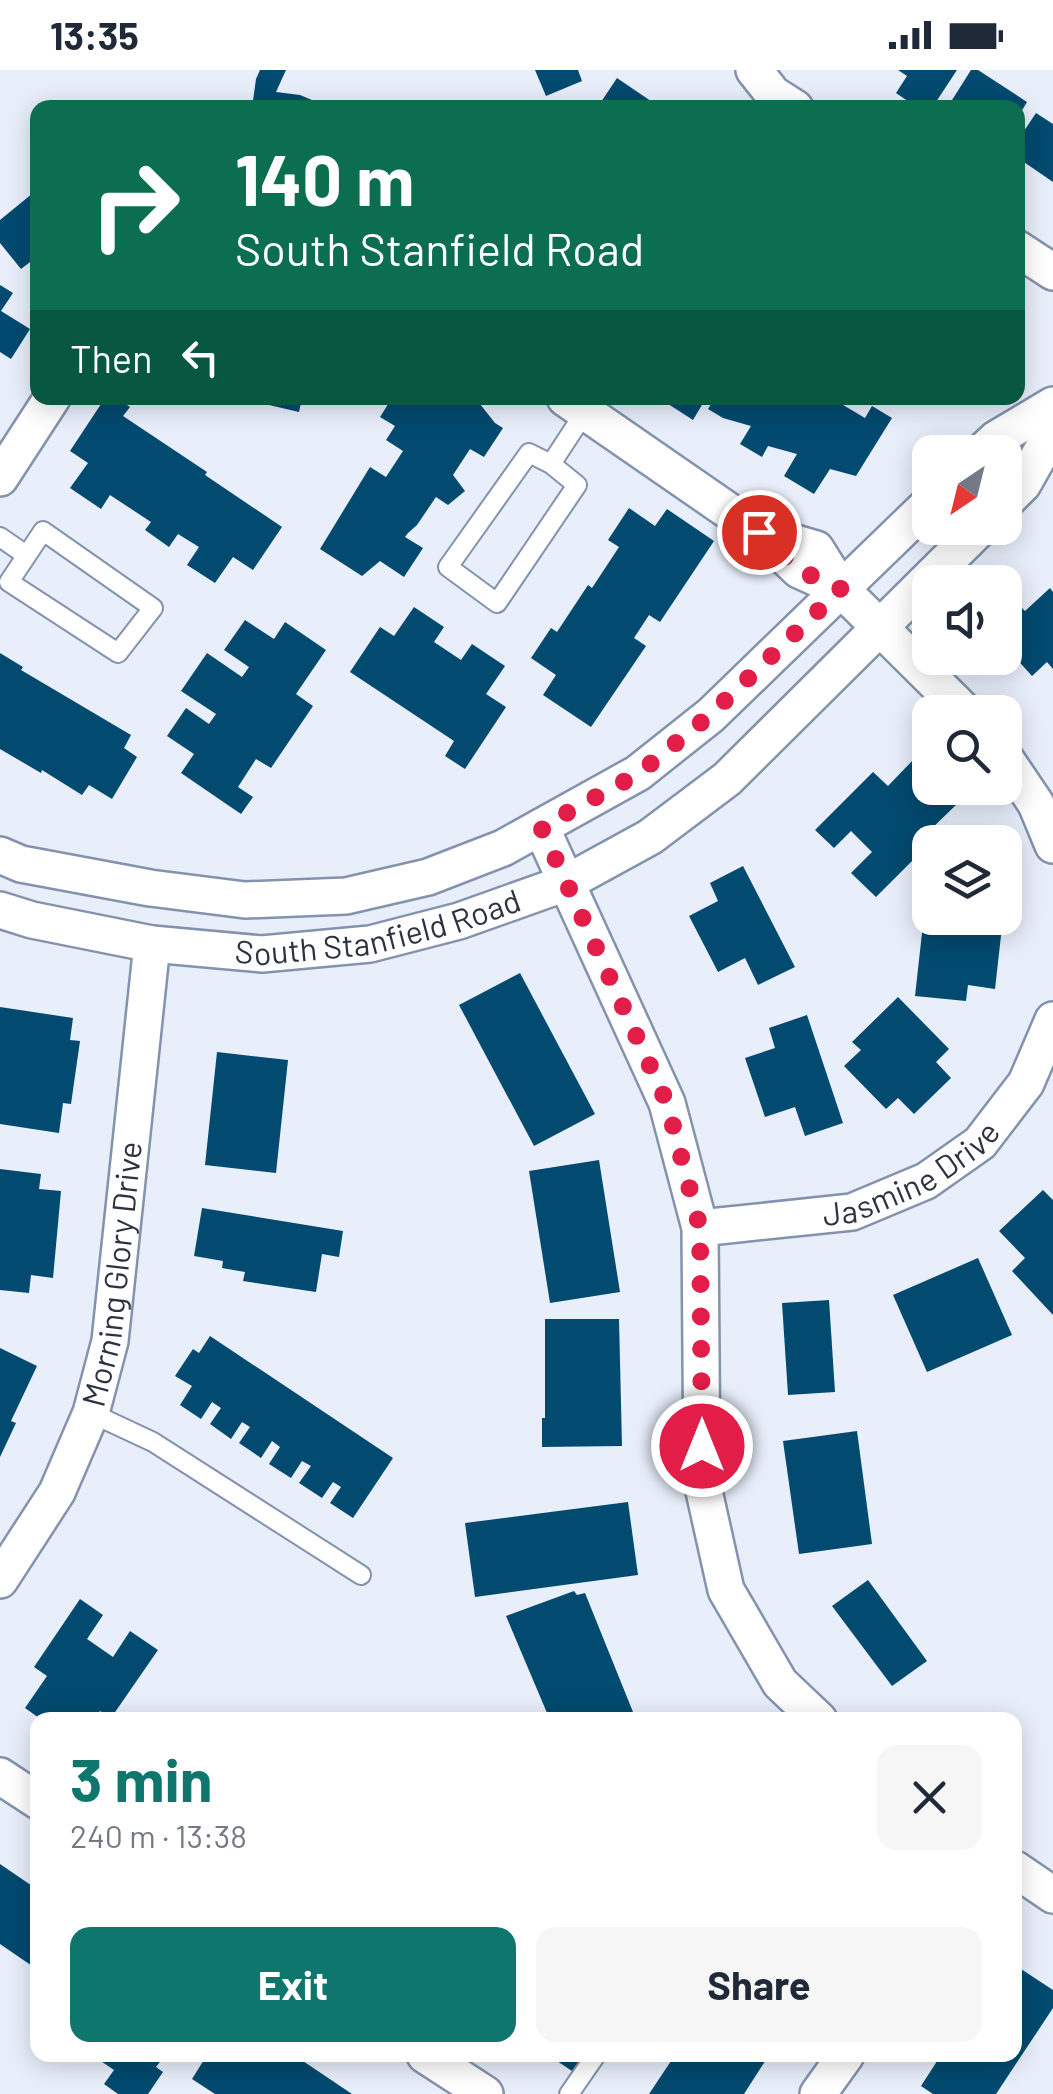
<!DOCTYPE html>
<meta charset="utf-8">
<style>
:root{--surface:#fff;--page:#f6f6f7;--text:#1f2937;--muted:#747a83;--accent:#0f766e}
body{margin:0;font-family:Barlow,sans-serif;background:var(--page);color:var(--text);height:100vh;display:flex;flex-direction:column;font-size:38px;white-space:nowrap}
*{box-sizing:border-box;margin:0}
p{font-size:32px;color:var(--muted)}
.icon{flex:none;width:55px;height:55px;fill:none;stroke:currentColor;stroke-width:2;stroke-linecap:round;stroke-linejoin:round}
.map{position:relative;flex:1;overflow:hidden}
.drawer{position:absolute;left:30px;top:1642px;width:992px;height:350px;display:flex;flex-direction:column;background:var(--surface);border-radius:20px;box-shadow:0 5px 25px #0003}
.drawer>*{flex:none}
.guide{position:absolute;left:30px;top:30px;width:995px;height:305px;border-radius:20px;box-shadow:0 5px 25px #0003;background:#0b6e4f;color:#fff;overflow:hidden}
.needle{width:65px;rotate:215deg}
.fabs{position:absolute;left:912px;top:365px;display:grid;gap:20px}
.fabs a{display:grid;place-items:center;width:110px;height:110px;border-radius:20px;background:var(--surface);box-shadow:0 5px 25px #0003;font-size:50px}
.pin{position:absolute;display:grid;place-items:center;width:85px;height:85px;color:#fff;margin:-42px;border:5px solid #fff;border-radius:50%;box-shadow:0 2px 10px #0007}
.me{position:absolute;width:110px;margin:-55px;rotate:0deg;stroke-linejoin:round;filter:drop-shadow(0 0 8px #0008)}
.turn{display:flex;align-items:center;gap:35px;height:210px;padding:0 40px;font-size:45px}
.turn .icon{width:130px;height:130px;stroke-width:2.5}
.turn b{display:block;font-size:70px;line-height:85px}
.then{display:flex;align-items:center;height:95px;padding:0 40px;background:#0003;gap:20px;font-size:38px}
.round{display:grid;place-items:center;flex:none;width:105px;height:105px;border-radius:20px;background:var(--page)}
.overview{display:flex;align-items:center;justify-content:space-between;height:170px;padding:0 40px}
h1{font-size:60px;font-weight:700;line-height:75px;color:var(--accent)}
.button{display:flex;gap:20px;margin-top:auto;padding:20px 40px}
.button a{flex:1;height:115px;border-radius:20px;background:var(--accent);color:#fff;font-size:40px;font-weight:700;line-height:115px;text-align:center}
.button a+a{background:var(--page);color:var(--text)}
.status{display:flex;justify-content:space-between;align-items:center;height:70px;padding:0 50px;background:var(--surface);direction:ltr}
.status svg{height:28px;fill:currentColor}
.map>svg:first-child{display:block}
</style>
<div class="status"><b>13:35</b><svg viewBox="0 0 49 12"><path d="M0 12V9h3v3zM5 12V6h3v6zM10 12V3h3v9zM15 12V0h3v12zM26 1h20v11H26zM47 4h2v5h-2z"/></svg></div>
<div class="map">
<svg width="1053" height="2024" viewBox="0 0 1053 2024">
<rect width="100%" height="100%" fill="#e8effb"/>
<g fill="#024a6f">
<polygon points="260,0 286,0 276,22 300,25 331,38 252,38 256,9"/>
<polygon points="535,0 578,0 582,11 546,26"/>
<polygon points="898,0 957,0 932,38 918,38 896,23 907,6"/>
<polygon points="971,0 978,0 1027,32 1018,47 1018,38 947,38"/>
<polygon points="617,8 661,38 597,38"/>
<polygon points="1036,43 1053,54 1053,112 1018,88 1018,70"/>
<polygon points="38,119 38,194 34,189 21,199 0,173 0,150"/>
<polygon points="0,215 13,223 1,241 30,259 11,289 0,282"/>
<polygon points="105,328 116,328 130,337 123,346 207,402 205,405 282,457 253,500 233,487 215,513 187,495 199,477 178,464 169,477 145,460 151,452 110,425 101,439 70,418 88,393 70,381"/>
<polygon points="253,328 302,328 299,342 252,331"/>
<polygon points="392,328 401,328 412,334 416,328 477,328 476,329 495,353 503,358 484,387 470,379 453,405 465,421 448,435 436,427 417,455 408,463 405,467 423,478 404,507 380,491 362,506 320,479 370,397 386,407 403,381 386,370 395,356 380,347"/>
<polygon points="664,328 706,328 693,350 662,330"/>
<polygon points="715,328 839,328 838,332 865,348 872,336 892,348 856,406 830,399 814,424 784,406 797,384 768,376 762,387 740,374 751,356 723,348 708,339"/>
<polygon points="629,438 655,456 667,439 714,471 660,552 649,545 634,568 646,576 591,657 543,625 556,605 531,588 551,558 557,562 588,515 592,518 619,477 608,470"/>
<polygon points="1050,518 1053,522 1053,599 1047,592 1032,606 1005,576 1005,559 1010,555 1005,550 1005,534 1012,528 1025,541"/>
<polygon points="414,537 444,557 434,572 461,590 472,574 505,596 486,624 506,637 465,699 445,686 454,671 350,602 380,557 394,566"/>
<polygon points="245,550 274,569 285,552 326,580 296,624 313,636 271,698 256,689 238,717 253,727 241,744 181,703 194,684 167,666 186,638 209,654 216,644 181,621 207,583 242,607 249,597 224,580"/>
<polygon points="0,583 23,597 21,600 131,665 124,678 137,687 112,729 89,715 82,725 42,700 41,703 0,679"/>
<polygon points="913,690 930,707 930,718 940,718 957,734 927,763 933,770 876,827 851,803 872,782 851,761 834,778 815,760 873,702 888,716"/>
<polygon points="743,796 795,897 758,915 745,888 718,902 689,846 718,831 710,813"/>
<polygon points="926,827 930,827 930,848 1003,848 995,919 968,915 966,931 915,926"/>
<polygon points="520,903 595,1044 534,1076 459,935"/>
<polygon points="898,927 949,979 936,992 951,1008 914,1044 898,1028 886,1039 844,996 861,980 852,972"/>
<polygon points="0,937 73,948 70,970 80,971 71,1034 63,1033 59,1063 0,1054"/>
<polygon points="807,945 843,1053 805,1066 795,1037 765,1047 745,988 775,978 769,958"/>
<polygon points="217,982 288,990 276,1103 205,1095"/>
<polygon points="599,1090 620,1222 550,1233 529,1101"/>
<polygon points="0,1099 41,1104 39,1119 61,1121 53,1208 31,1205 29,1223 0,1220"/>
<polygon points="1043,1120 1053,1130 1053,1245 1012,1201 1025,1188 999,1161"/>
<polygon points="202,1138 343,1161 339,1187 322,1184 316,1222 243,1211 245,1202 222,1198 223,1191 194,1186"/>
<polygon points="978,1188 1012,1265 927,1302 893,1225"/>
<polygon points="829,1230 835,1322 788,1325 782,1233"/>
<polygon points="545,1249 619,1249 622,1376 542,1377 542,1348 545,1348"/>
<polygon points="210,1266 393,1388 353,1448 330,1433 341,1417 333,1412 322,1428 299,1413 311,1396 302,1391 291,1408 269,1394 280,1377 272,1371 261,1388 239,1373 250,1357 242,1352 231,1369 210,1354 221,1338 212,1332 201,1349 180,1335 192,1316 175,1306 193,1279 199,1283"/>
<polygon points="0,1278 37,1296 11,1351 16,1353 0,1387"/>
<polygon points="857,1361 872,1474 799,1484 783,1371"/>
<polygon points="628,1432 638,1505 475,1527 465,1453"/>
<polygon points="868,1510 927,1591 892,1616 832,1536"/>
<polygon points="574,1521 577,1525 585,1523 633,1642 616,1650 550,1650 506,1546"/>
<polygon points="80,1529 103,1545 87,1569 113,1587 130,1561 158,1580 111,1648 100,1641 94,1650 42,1650 25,1638 47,1606 34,1597"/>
<polygon points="0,1794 38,1820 38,1900 0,1874"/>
<polygon points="1015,1895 1053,1920 1053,1938 996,2024 933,2024 921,2016 941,1985 1015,1985"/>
<polygon points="92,1985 165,1985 156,1997 163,2002 148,2024 118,2024 104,2014 114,2000"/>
<polygon points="207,1985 294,1985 352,2024 215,2024 192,2009"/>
<polygon points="548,1985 592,1985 578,2005"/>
<polygon points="675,1985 769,1985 744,2024 649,2024"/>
</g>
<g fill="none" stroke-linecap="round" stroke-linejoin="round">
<defs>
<g id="service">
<polyline points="551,394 577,415 497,533 448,497 529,383 551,394 585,342"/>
<polygon points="43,461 153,538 118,583 9,512"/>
<polyline points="0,467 26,485"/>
<polyline points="91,1343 153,1372 361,1505"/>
<polyline points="569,2024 596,1985"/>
</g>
<g id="minor">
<polyline points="754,0 773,24 795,38"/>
<polyline points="1018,179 1053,202"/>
<polyline points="565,328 759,462 799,500 841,519"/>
<polyline points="982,382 996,369 1053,335"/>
<polyline points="0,408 52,328"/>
<polyline points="1005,432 1023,414 1053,361"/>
<polyline points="765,464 816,479 841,519 965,642"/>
<polyline points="1005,688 1036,734 1053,775"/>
<polyline points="541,757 667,1033 700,1158 702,1412 726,1520 780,1613 819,1650"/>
<polyline points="0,785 21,794 150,818 245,830 346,826 428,807 503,778 638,703 711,645 930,433"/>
<path id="s1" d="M0,840L32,850L152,874L262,884L370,874L459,851L566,813L650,767L727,709L980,458"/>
<path id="s2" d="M700,1158L852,1142L926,1111L980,1073L1026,1013L1053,950"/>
<path id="s3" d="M0,1510L57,1422L91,1343L110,1271L152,874"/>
<polyline points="0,1706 38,1731"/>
<polyline points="1015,1799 1053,1825"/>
<polyline points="425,1985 485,2024"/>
<polyline points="818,2024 846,1985"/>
</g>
</defs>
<use href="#service" stroke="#8392ad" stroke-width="22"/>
<use href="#minor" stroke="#8392ad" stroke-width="40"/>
<use href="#service" stroke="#fff" stroke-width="18"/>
<use href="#minor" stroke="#fff" stroke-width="35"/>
</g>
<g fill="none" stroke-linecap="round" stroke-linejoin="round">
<polyline stroke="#e11d48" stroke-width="18" stroke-dasharray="0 32.4" points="702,1376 700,1158 667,1033 541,757 638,704 710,645 841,519 799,500 759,462"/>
</g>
<g text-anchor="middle" stroke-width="10" stroke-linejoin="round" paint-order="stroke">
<g font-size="32" fill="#2c333e" stroke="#e8effb">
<text dy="11" stroke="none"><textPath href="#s1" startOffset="385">South Stanfield Road</textPath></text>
<text dy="11" stroke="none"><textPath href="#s2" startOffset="222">Jasmine Drive</textPath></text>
<text dy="11" stroke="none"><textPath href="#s3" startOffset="332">Morning Glory Drive</textPath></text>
</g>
</g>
</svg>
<div class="fabs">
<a><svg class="needle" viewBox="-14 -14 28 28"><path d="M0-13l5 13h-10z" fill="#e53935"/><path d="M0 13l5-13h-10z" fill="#747a83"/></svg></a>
<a><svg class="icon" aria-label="sound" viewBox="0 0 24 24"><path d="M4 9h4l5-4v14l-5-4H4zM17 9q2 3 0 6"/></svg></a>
<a><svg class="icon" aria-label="search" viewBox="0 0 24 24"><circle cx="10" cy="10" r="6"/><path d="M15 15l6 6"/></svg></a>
<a><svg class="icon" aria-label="layers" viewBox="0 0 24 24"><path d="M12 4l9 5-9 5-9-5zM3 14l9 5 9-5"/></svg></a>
</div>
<div class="pin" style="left:759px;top:462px;background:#d93025"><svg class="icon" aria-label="arrive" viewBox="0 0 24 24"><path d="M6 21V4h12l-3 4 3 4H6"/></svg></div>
<svg class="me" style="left:702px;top:1376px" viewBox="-20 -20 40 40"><circle r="17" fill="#e11d48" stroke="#fff" stroke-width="3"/><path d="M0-11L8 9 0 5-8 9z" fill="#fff"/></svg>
<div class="guide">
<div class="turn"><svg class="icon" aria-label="right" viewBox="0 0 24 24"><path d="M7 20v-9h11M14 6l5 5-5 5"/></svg><div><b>140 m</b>South Stanfield Road</div></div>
<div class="then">Then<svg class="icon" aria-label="left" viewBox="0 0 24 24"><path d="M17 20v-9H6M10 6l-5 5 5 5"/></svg></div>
</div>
<section class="drawer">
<div class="overview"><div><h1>3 min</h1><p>240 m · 13:38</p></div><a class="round"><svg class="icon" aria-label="close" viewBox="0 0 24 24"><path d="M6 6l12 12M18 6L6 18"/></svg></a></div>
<div class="button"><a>Exit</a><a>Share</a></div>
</section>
</div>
